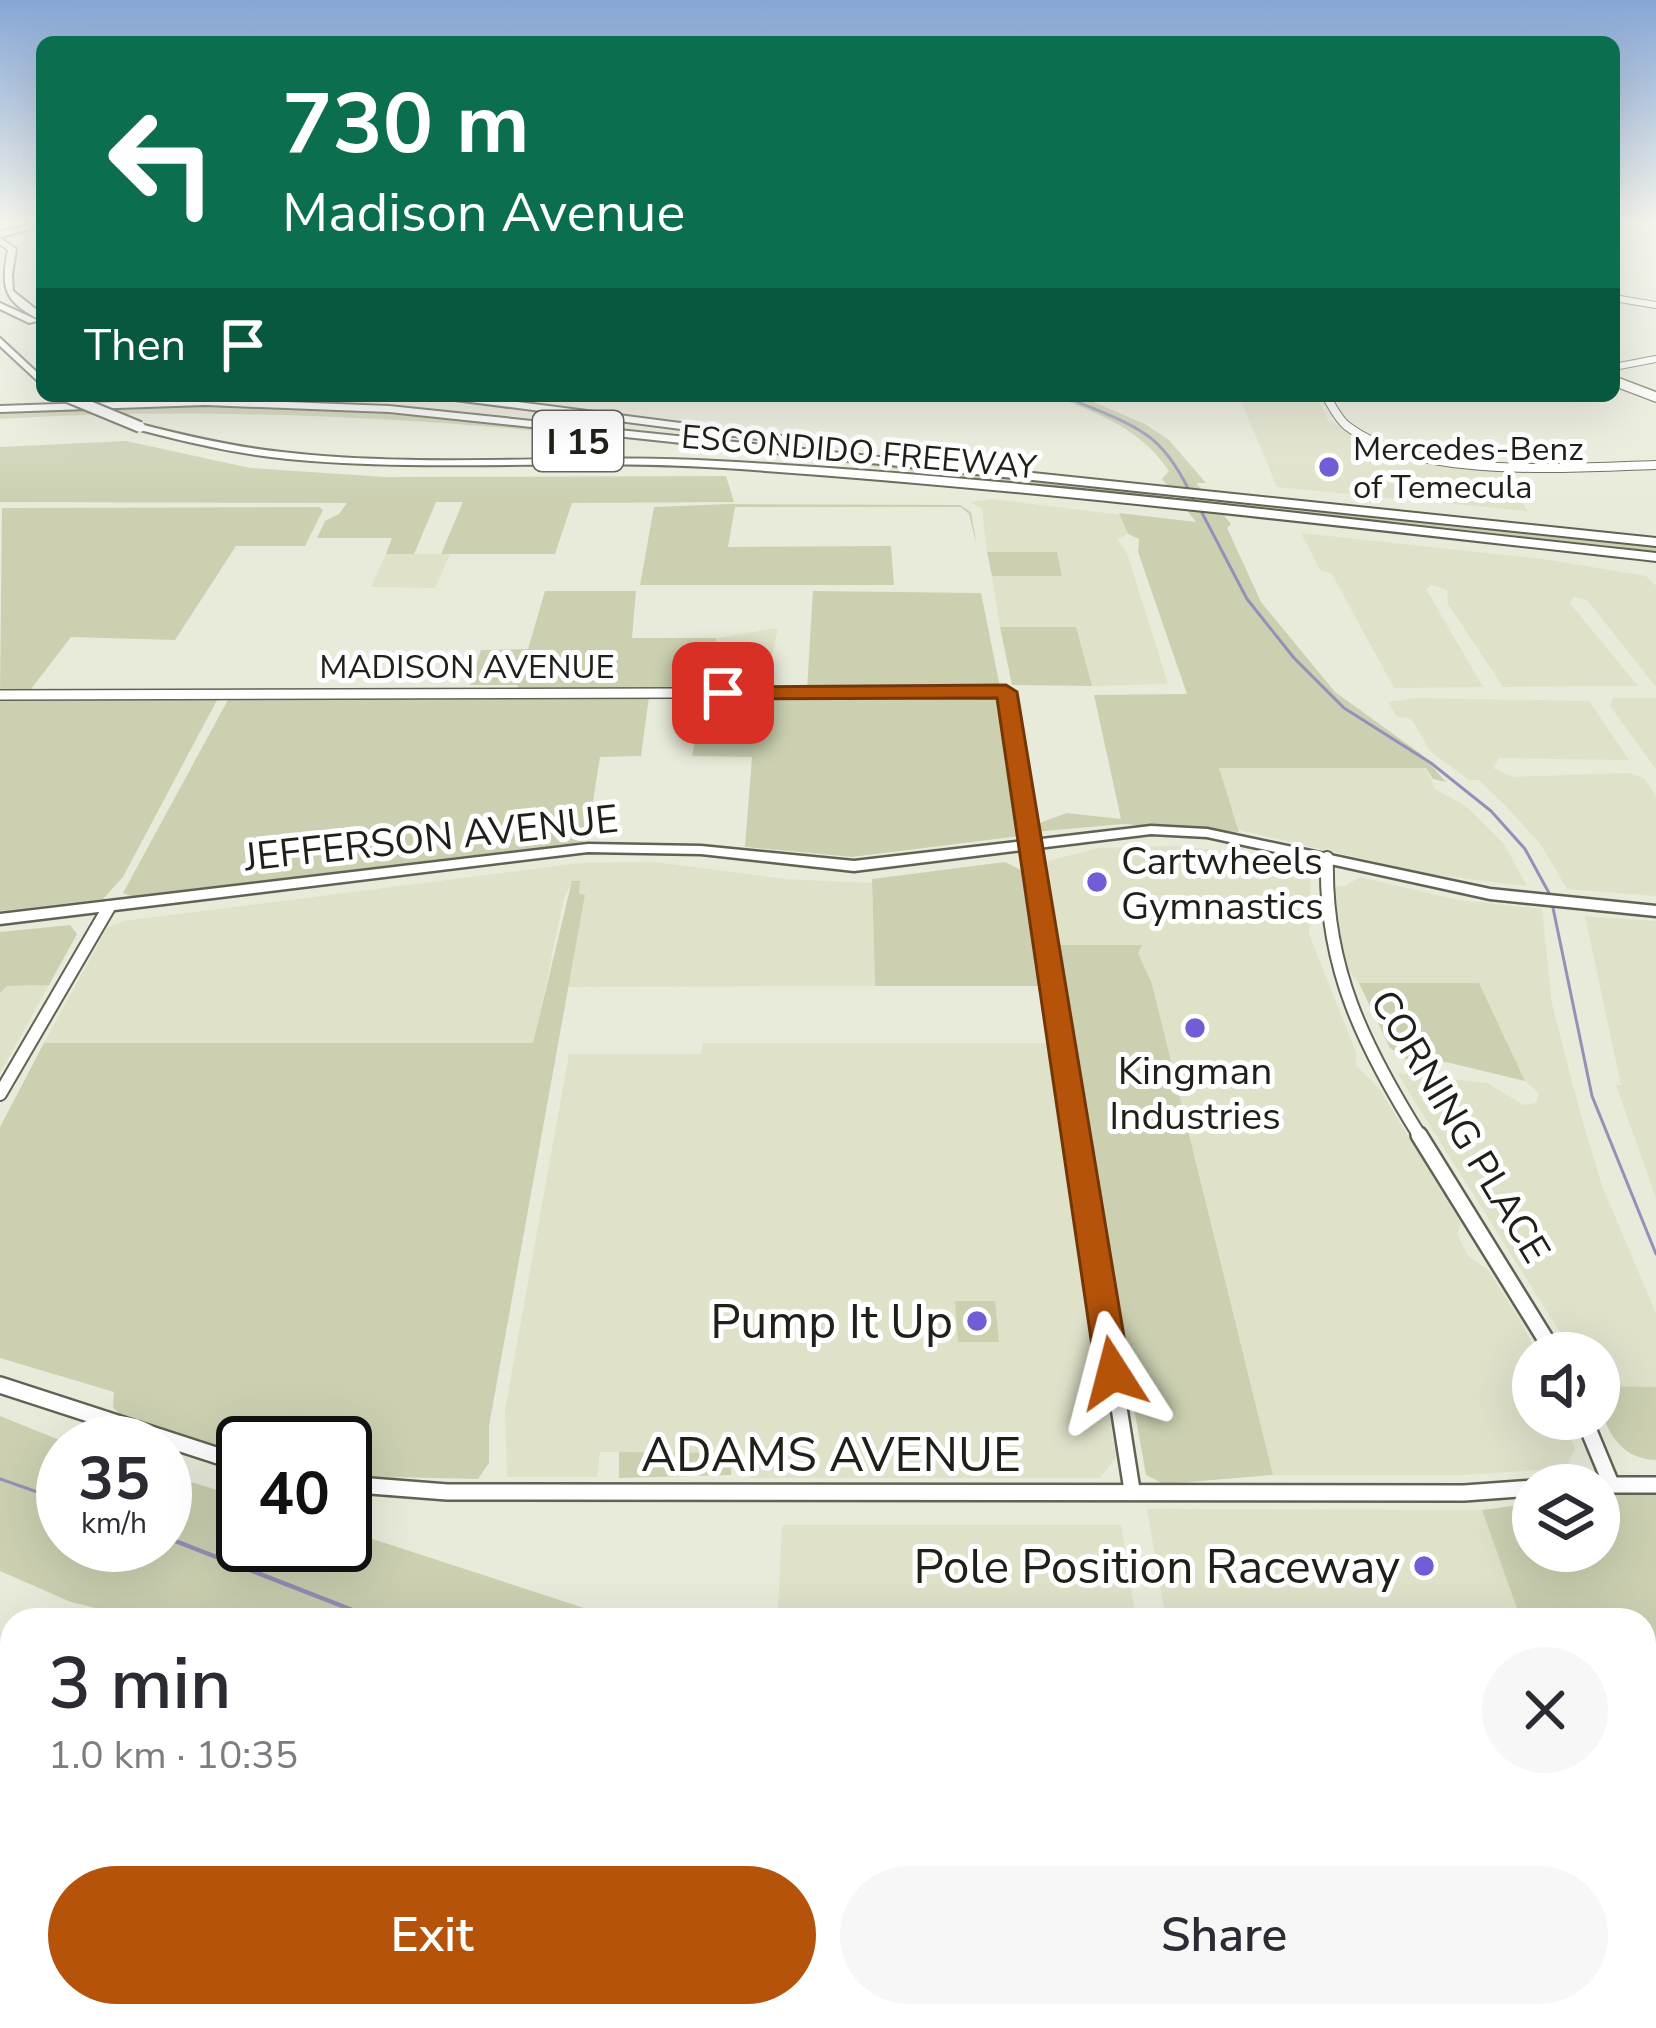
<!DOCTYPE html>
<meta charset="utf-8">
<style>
:root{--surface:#fff;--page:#f7f7f7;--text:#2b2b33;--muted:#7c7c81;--accent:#b45309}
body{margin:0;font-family:"Nunito Sans",sans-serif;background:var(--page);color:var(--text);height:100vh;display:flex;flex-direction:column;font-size:45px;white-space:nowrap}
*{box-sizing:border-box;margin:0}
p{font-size:39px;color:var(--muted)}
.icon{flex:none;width:66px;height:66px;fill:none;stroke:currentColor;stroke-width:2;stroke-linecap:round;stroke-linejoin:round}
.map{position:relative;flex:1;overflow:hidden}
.panel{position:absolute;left:0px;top:1608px;width:1656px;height:420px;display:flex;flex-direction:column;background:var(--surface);border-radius:36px 36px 0 0;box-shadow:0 12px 48px #0002}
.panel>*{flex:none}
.guide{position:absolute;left:36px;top:36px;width:1584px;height:366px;border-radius:18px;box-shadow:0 12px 48px #0002;background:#0b6e4f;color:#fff;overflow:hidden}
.tools{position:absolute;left:1512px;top:1332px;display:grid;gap:24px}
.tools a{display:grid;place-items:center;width:108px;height:108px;border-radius:50%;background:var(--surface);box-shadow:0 12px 48px #0002;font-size:60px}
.speed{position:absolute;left:36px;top:1416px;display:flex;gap:24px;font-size:60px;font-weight:700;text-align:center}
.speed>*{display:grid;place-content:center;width:156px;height:156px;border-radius:50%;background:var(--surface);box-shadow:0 12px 48px #0002;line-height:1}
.speed small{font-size:30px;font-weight:400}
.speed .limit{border:6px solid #111;border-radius:18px;background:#fff;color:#111}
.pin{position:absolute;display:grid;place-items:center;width:102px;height:102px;color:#fff;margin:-51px;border-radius:24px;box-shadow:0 6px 18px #0006}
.me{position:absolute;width:132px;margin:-66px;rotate:351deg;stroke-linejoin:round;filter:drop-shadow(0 0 9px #0008)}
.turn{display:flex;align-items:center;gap:42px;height:252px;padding:0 48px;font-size:54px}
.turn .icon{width:156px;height:156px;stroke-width:2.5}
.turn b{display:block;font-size:84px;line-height:102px}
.then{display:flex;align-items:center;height:114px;padding:0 48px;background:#0003;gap:24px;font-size:45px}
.round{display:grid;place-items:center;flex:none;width:126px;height:126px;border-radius:63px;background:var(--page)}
.overview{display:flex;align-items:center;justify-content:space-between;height:204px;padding:0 48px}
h1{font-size:72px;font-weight:600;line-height:90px}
.cta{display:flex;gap:24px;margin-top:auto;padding:24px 48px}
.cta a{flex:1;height:138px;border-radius:72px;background:var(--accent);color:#fff;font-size:48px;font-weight:600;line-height:138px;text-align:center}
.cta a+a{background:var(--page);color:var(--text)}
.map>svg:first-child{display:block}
</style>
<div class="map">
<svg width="1656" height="2028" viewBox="0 0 1656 2028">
<rect width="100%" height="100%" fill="#e9ebda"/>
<g fill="#dfe1c9">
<polygon points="1239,396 1317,396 1328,420 1376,447 1412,459 1507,469 1527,511 1277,487"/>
<polygon points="992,499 1122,515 1128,534 1117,539 1127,553 1168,684 1092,686 1075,627 1000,627 992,576 1062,575 1056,552 987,552 982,509 971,502"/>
<polygon points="1301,533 1543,559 1646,576 1656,586 1656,687 1588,601 1575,597 1569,602 1638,686 1503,687 1448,604 1447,590 1432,585 1426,589 1483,687 1394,688 1332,574 1320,570"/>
<polygon points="386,554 450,554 435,588 371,587"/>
<polygon points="778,628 765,689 712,688 716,638"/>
<polygon points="1416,698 1589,701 1629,760 1499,758 1493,768 1513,777 1630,773 1645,779 1656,797 1656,896 1567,889 1541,845 1505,805 1479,780 1469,780 1430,751 1411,718 1397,717 1388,702"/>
<polygon points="1613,698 1656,698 1656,769 1610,706"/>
<polygon points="1218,768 1426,768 1435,789 1466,806 1504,844 1527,886 1428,874 1239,830"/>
<polygon points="1178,846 1282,858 1298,861 1311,873 1309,934 1356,1052 1356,1065 1380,1090 1461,1223 1457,1234 1468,1256 1488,1270 1521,1321 1536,1353 1533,1419 1563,1419 1575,1448 1566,1468 1464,1475 1273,1475 1152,984 1066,985 1045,862 1098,848"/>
<polygon points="655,862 784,879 872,883 875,986 568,987 585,896 579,895 580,881 573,881 564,897 534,1043 44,1043 107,928 123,921 581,863"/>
<polygon points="1360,877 1458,900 1542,909 1552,1004 1580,1112 1602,1186 1656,1313 1656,1387 1599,1386 1599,1353 1573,1353 1397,1073 1487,1083 1524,1105 1536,1103 1539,1093 1525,1081 1479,983 1359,983 1342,961 1333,915 1336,886 1344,887"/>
<polygon points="1585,916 1656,921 1656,1198 1616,1085 1621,1085"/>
<polygon points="49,985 0,1073 0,993 7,986"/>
<polygon points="703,1043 1048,1043 1116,1457 1100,1478 750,1478 749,1453 600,1452 597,1477 507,1477 505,1410 569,1054 701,1054"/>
<polygon points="1147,1509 1482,1510 1521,1620 1166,1620"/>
<polygon points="782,1525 1121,1525 1136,1620 793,1620 778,1611"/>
<polygon points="1644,1970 1656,2004 1656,2028 1319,2028 1303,2016 1644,2016"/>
</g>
<g fill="#ccd0b1">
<path d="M1054,396H1079L1145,424L1169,440L1206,483H1196L1231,524L1227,528L1261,602L1335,692L1421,754L1446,782L1433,779L1426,768H1219L1239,832L1123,824L1034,832L1031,826L1067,813L1121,819L1094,695L1187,694L1138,552L1139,539L1128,534L1119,513L1196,522L1162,479L1169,471C1141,429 1099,414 1054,396Z"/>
<path d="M241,406L405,415L1099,487L1171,495L1177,502C787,460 393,394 0,419V411Z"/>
<polygon points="126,441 250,468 385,477 726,476 734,502 572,503 555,554 441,554 463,502 436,502 414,554 386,554 392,538 317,538 325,521 339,514 347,503 0,502 0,447"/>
<polygon points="1214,499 1656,545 1656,552 1220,506"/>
<polygon points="730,504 960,505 971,512 977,546 969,514 961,507 735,507 728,547 891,546 894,585 640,585 654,507"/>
<polygon points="2,508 319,507 323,510 305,546 236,546 175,640 71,637 28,693 0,693"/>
<polygon points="987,552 1057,552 1062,576 992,576"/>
<polygon points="545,591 636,591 632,638 716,638 712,688 517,691 518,685 470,685 481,650 528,649"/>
<polygon points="813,591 981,593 1000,687 807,689"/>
<polygon points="1000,627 1076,627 1092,686 1012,685"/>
<polygon points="991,695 1001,702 1021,836 852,857 745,847 752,757 692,756 704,696"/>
<polygon points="0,697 217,700 123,877 103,899 0,911"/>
<polygon points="649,697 641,756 600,757 587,839 582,842 132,897 123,893 229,698"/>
<polygon points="1005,862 1021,870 1039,986 875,986 872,879"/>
<polygon points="572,881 580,881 579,894 585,895 489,1426 489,1463 478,1479 345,1476 345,1443 243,1443 243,1455 122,1417 113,1407 114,1392 0,1358 0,1127 44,1043 533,1043"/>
<polygon points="70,925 77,934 49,985 7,986 0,993 0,932"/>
<polygon points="1059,945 1142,945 1138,953 1152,984 1273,1475 1164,1484 1146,1475 1068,1037"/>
<polygon points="1359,983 1479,983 1525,1081 1446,1062 1410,1062 1390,1048"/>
<polygon points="955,1301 995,1301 999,1342 958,1342"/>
<path d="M1599,1386L1656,1387V1460C1618,1460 1599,1423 1599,1386Z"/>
<polygon points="0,1416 67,1443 63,1545 165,1545 165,1474 243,1498 243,1545 345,1545 345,1530 621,1620 144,1620 71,1602 0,1571"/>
<polygon points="619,1452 732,1453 731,1475 619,1478"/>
<polygon points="1599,1493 1656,1494 1656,2004 1644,1970 1644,1620 1521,1620 1482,1510 1533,1503 1533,1551 1599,1551"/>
<polygon points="933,2016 1191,2016 1204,2028 944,2028"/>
</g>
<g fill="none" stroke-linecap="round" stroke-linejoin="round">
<g stroke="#9391b8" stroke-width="3">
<path d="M1064,396C1134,427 1161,427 1194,501"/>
<polyline points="1200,509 1247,599 1294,658 1344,708 1431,763 1491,811 1525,849 1549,893"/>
<polyline points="1552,903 1592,1096 1656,1254"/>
<polyline points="0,1479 63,1501"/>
</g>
<g stroke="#9391b8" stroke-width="4.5">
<polyline points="165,1537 378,1620"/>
<polyline points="1077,2016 1089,2028"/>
</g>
<defs>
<polyline id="tertiary-far4" points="1614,298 1656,305"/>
<path id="tertiary-far3" d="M1326,396C1332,406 1338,419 1347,426C1418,481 1570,467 1656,465"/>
<polyline id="tertiary-far2" points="0,695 1006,692 1027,824"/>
<g id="tertiary-far1">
<polyline points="1026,821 1076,1138"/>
<path d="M1327,858C1324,967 1364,1047 1421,1138"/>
<polyline points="0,1094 109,907"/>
</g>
<g id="tertiary">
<polyline points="1076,1135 1132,1490"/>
<polyline points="1419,1135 1554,1353"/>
<polyline points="0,1385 243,1464"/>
<polyline points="1584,1419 1611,1484"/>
<polyline points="345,1484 447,1492 1464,1493 1533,1488"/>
<polyline points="1588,1485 1656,1485"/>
</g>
<polyline id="secondary-far1" points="1614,367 1656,359"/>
<polyline id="secondary" points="1614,381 1656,397"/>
<g id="primary">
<polygon points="42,221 42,225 0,237 0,233"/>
<polygon points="1151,826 1207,829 1490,889 1656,906 1656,916 1490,899 1207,837 1151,834 854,871 701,854 588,852 0,924 0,914 588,844 701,846 854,861"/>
</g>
<g id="motorway">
<polygon points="28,225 31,229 0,236 0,232"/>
<path d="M0,238L16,249L12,275L13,291L42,314V321C5,302 0,290 8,250L0,244Z"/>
<polygon points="0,303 35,319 37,321 29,323 0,309"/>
<polygon points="0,338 42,377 42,385 0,346"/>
<polygon points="442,396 471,396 781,436 786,439 781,442 447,399"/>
<polygon points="205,399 389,406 1656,538 1656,546 389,412 205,405 0,412 0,406"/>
<path d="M140,424C187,436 234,447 282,452C426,469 573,453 717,461C1031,478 1344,520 1656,553V561C1346,527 1036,489 724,468C579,458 433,473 288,459C236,454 186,442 136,429L135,427Z"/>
</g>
</defs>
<use href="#tertiary-far4" stroke="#606253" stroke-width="8"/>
<use href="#tertiary-far3" stroke="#606253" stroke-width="10"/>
<use href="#tertiary-far2" stroke="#606253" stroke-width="12"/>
<use href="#tertiary-far1" stroke="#606253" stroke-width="16"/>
<use href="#tertiary" stroke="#606253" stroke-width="20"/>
<use href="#secondary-far1" stroke="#606253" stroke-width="8"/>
<use href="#secondary" stroke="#606253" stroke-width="12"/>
<use href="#primary" stroke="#606253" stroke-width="5"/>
<use href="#motorway" stroke="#606253" stroke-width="4"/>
<use href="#tertiary-far4" stroke="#fff" stroke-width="6"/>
<use href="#tertiary-far3" stroke="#fff" stroke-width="8"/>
<use href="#tertiary-far2" stroke="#fff" stroke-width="9"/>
<use href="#tertiary-far1" stroke="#fff" stroke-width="12"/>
<use href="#tertiary" stroke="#fff" stroke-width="15"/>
<use href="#secondary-far1" stroke="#fff" stroke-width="6"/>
<use href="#secondary" stroke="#fff" stroke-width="9"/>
<use href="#primary" fill="#fff" fill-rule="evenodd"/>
<use href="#motorway" fill="#fff" fill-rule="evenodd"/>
<defs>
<polyline id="motorway-bridge" points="65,396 140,427"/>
</defs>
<use href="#motorway-bridge" stroke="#606253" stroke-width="14" stroke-linecap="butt"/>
<use href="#motorway-bridge" stroke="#fff" stroke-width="10"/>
</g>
<linearGradient id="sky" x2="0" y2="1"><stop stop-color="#86a6d5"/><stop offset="0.44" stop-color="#f5f6ee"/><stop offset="1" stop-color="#f5f6ee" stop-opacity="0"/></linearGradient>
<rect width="1656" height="503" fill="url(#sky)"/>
<polygon fill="#b45309" stroke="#753606" stroke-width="3" points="1006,685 1017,692 1130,1373 1125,1385 1113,1390 1101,1385 1096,1373 997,698 723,699 712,693 723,687"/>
<g fill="#725dd7" stroke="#fff" stroke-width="4.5">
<circle cx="1329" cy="467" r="12"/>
<circle cx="1097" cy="882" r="12"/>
<circle cx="1195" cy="1028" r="12"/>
<circle cx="977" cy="1321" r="12"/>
<circle cx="1424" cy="1566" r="12"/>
</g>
<g text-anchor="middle" stroke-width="10" stroke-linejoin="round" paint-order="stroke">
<g font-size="33" fill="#1f201a" stroke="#fff" text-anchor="start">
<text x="1353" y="460">Mercedes-Benz<tspan x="1353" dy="38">of Temecula</tspan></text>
</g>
<g font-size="33" fill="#1f201a" stroke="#fff">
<text transform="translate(859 451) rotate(5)" y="12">ESCONDIDO FREEWAY</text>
<text x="467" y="678">MADISON AVENUE</text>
</g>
<rect fill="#fff" stroke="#62635f" stroke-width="3" x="533" y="411" width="90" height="60" rx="9"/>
<g font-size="36" font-weight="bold" fill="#1f201a">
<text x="578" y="454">I 15</text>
</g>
<g font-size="39" fill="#1f201a" stroke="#fff">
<text transform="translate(431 837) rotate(-6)" y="14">JEFFERSON AVENUE</text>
<text transform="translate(1461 1126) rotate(59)" y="14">CORNING PLACE</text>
</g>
<g font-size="39" fill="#1f201a" stroke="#fff" text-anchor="start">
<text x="1121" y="874">Cartwheels<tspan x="1121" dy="45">Gymnastics</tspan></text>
<text x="1195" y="1084" text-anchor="middle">Kingman<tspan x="1195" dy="45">Industries</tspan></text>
</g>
<g font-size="48" fill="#1f201a" stroke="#fff" text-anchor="end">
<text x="953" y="1338">Pump It Up</text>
<text x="1400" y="1583">Pole Position Raceway</text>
</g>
<g font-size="48" fill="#1f201a" stroke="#fff">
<text x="831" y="1471">ADAMS AVENUE</text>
</g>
</g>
</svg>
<div class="tools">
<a><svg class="icon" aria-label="sound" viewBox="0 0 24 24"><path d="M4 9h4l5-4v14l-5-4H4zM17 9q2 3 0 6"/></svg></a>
<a><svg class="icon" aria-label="layers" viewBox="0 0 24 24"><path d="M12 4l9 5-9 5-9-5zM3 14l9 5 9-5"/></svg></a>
</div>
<div class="speed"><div>35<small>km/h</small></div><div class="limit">40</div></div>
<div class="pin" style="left:723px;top:693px;background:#d93025"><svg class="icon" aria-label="arrive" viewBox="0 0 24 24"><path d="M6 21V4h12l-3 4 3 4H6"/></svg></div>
<svg class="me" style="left:1113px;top:1373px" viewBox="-20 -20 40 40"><path d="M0-17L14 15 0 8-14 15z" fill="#b45309" stroke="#fff" stroke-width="4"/></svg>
<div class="guide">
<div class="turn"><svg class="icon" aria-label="left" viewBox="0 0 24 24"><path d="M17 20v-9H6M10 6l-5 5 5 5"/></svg><div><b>730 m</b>Madison Avenue</div></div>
<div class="then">Then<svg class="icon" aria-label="arrive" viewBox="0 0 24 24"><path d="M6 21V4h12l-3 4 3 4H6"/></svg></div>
</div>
<section class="panel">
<div class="overview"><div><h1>3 min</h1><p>1.0 km · 10:35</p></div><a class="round"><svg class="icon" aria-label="close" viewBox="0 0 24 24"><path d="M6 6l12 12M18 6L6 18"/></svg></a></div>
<div class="cta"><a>Exit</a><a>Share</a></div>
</section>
</div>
